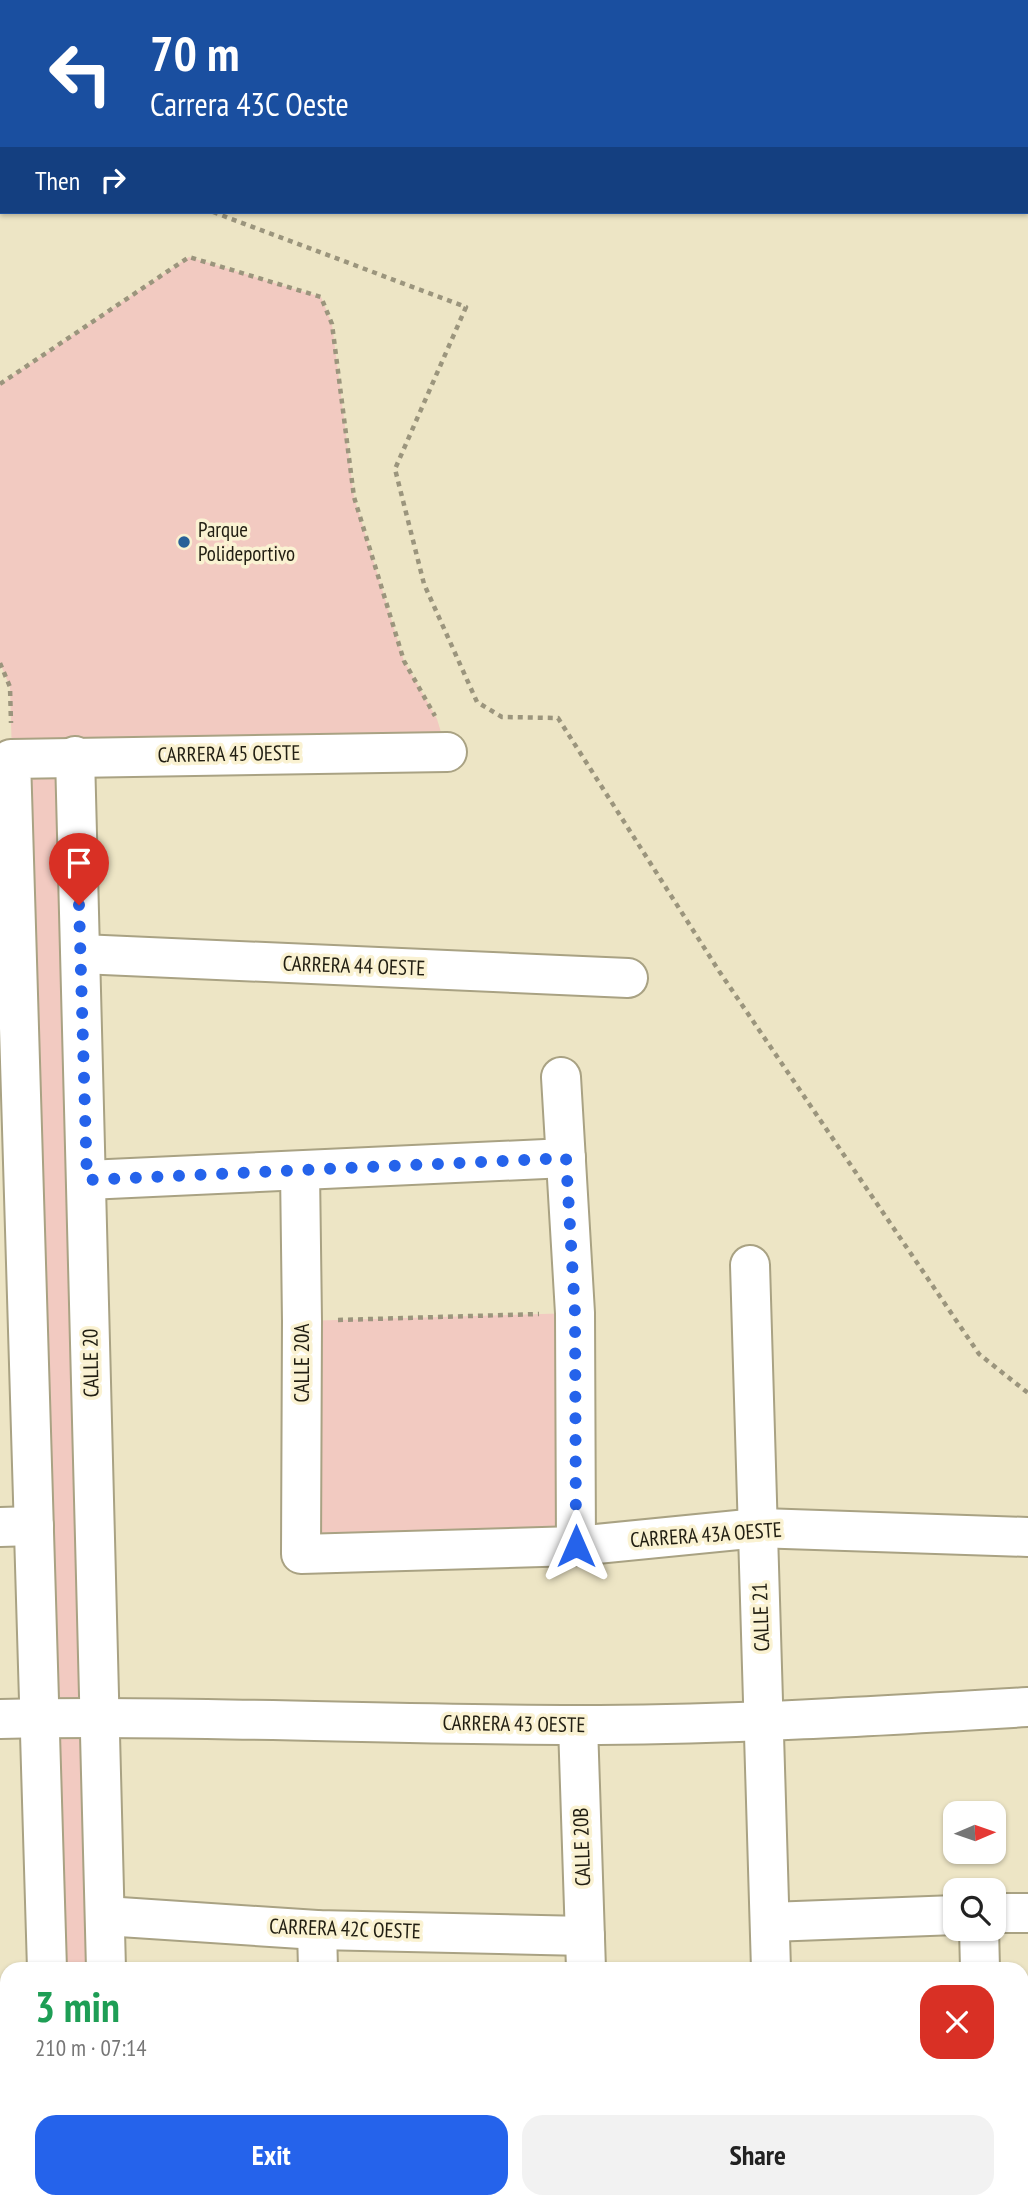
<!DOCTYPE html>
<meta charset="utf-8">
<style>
:root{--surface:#fff;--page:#f2f2f2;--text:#222;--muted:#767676;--accent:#2563eb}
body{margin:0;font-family:"PT Sans Narrow",sans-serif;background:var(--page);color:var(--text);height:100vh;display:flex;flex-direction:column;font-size:26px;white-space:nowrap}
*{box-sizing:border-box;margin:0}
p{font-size:23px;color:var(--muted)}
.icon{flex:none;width:38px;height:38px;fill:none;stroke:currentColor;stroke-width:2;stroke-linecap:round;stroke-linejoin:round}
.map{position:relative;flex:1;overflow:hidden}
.panel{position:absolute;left:0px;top:1962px;width:1029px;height:247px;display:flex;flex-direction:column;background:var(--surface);border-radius:21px 21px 0 0;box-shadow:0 2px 5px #0004}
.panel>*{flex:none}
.hud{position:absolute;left:0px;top:0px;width:1029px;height:214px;box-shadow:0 2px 5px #0004;background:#1a4fa0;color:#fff;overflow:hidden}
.needle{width:46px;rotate:88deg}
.tools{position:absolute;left:943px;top:1801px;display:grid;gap:14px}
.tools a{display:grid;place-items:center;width:63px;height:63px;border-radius:14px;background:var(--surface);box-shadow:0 2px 5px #0004;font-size:35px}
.pin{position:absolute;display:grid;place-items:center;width:60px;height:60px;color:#fff;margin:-72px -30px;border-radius:50% 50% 50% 0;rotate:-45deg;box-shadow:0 0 7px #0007}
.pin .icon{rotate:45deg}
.me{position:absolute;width:77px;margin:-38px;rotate:0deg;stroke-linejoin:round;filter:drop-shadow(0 0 5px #0008)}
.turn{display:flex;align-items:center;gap:24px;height:147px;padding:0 35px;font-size:32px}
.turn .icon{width:91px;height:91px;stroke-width:2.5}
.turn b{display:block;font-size:49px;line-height:60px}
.then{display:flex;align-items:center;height:66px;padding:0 35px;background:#0003;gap:14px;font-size:26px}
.round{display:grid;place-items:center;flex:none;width:74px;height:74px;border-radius:21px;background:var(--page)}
.head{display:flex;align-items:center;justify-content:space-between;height:119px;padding:0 35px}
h1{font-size:42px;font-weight:800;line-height:52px;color:#1e9e55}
.action{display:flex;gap:14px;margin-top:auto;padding:14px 35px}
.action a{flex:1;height:80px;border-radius:21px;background:var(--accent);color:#fff;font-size:28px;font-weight:800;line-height:80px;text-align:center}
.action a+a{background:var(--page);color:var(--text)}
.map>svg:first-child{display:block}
</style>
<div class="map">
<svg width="1028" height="2207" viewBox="0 0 1028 2207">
<rect width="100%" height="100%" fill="#ede5c5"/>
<g fill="#f2cac1">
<polygon points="189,257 321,297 332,324 354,497 404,661 437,719 447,752 76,756 106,1969 47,1969 10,687 0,663 0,384"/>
<polygon points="575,1313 576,1546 301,1554 302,1321"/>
<polygon points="1022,2080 1028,2080 1028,2207 980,2207 980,2202 1022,2202"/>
<rect x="325" y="2202" width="268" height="5"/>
</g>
<polygon fill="#83a992" points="766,0 1028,0 1028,155 1027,2 769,2"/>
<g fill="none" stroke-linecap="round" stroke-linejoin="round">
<defs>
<g id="minor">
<polyline points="75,756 106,1969"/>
<polyline points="81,954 628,978"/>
<polyline points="561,1077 575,1313 576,1546"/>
<polyline points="300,1171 302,1321 301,1554 576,1546 758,1528 1028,1537"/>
<polyline points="87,1180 566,1158"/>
<polyline points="750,1265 771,1969"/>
<polyline points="0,1527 34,1526"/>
<path d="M0,1719C193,1715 385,1725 578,1725C728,1725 878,1716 1028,1707"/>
<polyline points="578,1725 586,1969"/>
<polyline points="994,1913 1028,1913"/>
<polyline points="105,1916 317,1930 585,1936"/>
<polyline points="770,1922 956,1915"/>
<polyline points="979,1928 980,1969"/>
<polyline points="317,1930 318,1969"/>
<polyline points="47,1969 11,759 447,752"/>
<polyline points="54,2202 54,2207"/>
<polyline points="112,2202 112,2207"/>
<polyline points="325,2202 325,2207"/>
<polyline points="593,2202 593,2207"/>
<polyline points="778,2202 779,2207"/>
<polyline points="980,2207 980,2202"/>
</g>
</defs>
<use href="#minor" stroke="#a9a283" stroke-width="42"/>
<g stroke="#9b957d" stroke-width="4.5" stroke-dasharray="5 5" stroke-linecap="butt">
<polyline points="0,132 2,133"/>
<polyline points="213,212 466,307 395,469 424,584 477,702 502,717 558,718 719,971 979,1354 1028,1393"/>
<polyline points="0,384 189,257 321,297 332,324 354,497 404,661 435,716"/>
<polyline points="0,663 10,687 11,723"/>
<polyline points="338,1320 539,1314"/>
<polyline points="1022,2080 1028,2080"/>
</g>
<use href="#minor" stroke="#fff" stroke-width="38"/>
</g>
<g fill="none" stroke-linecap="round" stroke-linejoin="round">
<polyline stroke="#2563eb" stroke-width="12" stroke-dasharray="0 21.6" points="79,905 87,1180 566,1158 575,1313 576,1546"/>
</g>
<circle fill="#286098" stroke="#faf2d2" stroke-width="2.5" cx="184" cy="542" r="7"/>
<g text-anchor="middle" stroke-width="7" stroke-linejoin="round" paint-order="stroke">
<g font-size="21" fill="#211e12" stroke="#faf2d2" text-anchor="start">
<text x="198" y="537">Parque<tspan x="198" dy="24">Polideportivo</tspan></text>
</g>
<g font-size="21" fill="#211e12" stroke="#faf2d2">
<text transform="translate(229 754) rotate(-1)" y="7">CARRERA 45 OESTE</text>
<text transform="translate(354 966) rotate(2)" y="7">CARRERA 44 OESTE</text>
<text transform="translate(91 1363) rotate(-91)" y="7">CALLE 20</text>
<text transform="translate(302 1363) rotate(-90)" y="7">CALLE 20A</text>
<text transform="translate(706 1535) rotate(-4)" y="7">CARRERA 43A OESTE</text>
<text transform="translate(761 1617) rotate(-92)" y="7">CALLE 21</text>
<text transform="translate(514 1724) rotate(1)" y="7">CARRERA 43 OESTE</text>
<text transform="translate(582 1847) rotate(-92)" y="7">CALLE 20B</text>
<text transform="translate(345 1929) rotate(2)" y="7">CARRERA 42C OESTE</text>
</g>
</g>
</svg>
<div class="tools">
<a><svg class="needle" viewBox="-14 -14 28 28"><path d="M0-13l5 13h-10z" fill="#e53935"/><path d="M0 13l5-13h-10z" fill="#767676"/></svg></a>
<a><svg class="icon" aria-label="search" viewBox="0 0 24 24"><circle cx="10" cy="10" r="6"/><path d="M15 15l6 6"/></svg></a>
</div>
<div class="pin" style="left:79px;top:905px;background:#d93025"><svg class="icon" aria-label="arrive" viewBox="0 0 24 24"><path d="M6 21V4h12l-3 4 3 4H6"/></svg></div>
<svg class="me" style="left:576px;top:1546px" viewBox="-20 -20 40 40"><path d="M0-17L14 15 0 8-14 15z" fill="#2563eb" stroke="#fff" stroke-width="4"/></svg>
<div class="hud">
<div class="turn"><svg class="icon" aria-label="left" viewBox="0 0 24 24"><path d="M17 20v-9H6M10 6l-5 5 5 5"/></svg><div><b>70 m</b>Carrera 43C Oeste</div></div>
<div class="then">Then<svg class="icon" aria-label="right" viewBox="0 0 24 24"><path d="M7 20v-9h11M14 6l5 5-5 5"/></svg></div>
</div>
<section class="panel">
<div class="head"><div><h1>3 min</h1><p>210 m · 07:14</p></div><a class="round" style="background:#d93025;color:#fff"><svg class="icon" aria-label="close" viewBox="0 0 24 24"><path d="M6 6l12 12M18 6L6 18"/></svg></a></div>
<div class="action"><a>Exit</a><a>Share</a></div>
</section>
</div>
